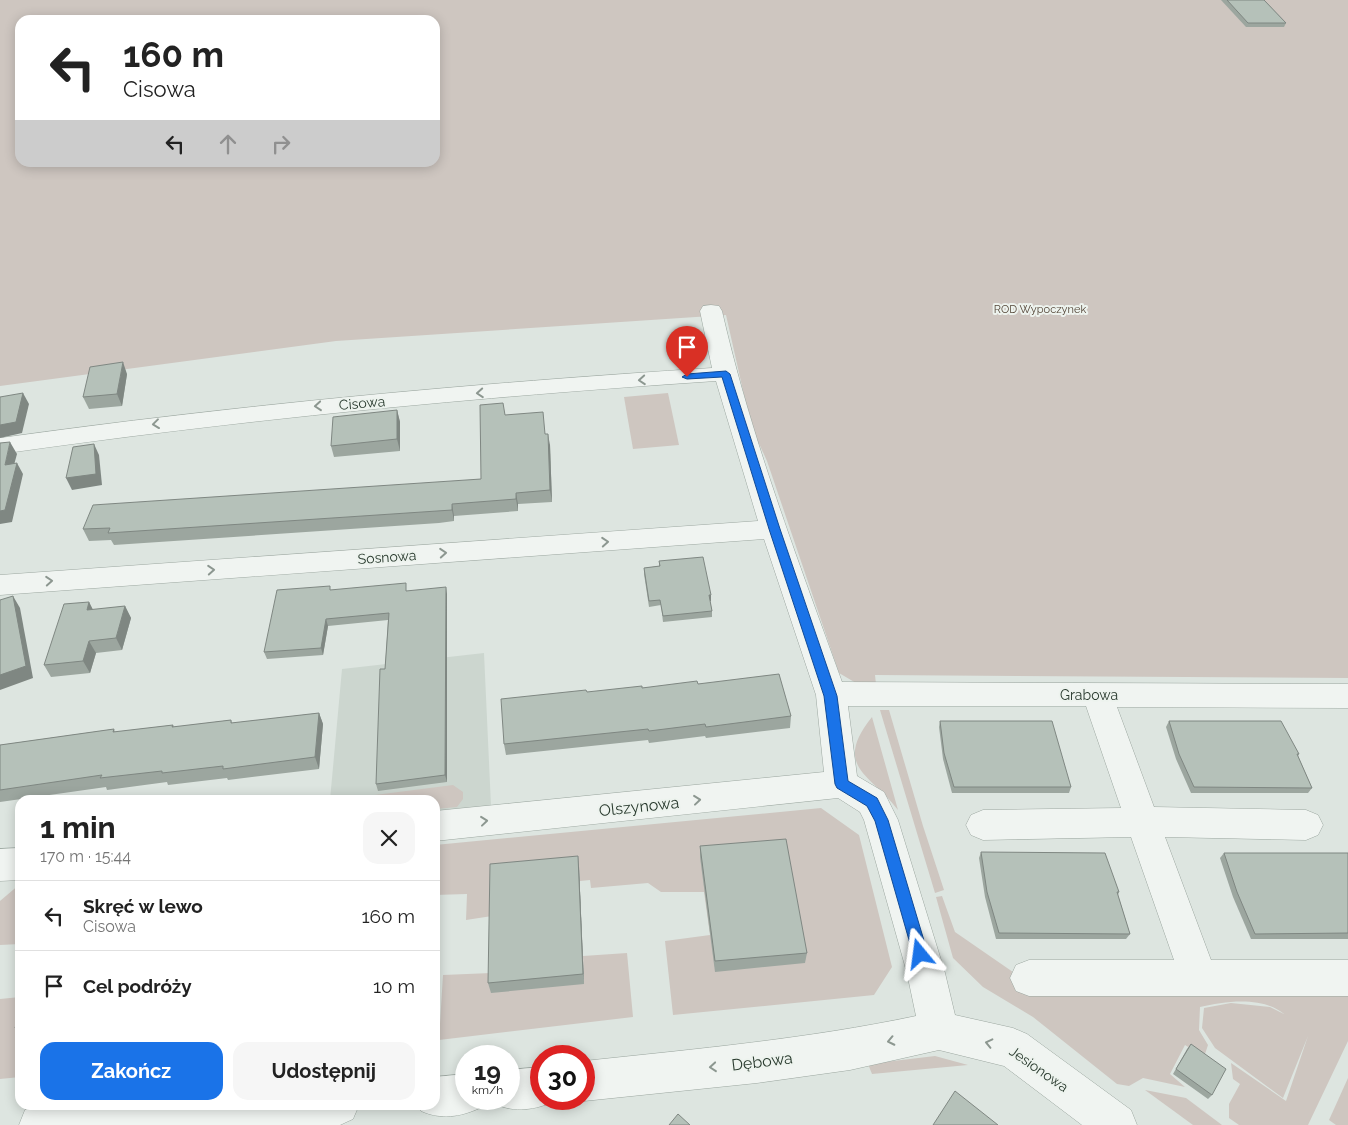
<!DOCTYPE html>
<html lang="pl">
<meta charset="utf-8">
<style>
:root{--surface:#fff;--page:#f6f6f6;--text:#222;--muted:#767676;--line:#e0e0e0;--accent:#1a73e8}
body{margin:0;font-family:Raleway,sans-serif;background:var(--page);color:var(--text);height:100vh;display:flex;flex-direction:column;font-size:19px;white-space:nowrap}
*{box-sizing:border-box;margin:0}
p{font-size:16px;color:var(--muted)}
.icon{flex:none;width:28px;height:28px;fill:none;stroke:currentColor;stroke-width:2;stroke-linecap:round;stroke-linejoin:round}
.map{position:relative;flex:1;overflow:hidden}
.panel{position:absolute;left:15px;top:795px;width:425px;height:315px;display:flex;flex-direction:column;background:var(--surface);border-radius:15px;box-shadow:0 2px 12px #0003}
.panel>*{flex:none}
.guide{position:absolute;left:15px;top:15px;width:425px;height:152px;border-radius:15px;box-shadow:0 2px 12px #0003;background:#fff;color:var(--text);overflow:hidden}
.speed{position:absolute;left:455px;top:1045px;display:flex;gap:10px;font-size:25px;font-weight:700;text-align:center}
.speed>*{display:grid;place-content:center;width:65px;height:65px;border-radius:50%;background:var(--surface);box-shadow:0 2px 12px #0003;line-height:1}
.speed small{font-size:12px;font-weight:400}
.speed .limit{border:8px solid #d22;background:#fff;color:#111}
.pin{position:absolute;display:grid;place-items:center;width:42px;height:42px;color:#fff;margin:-51px -21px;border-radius:50% 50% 50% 0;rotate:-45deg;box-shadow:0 0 5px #0007}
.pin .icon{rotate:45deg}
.me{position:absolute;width:55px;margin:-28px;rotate:344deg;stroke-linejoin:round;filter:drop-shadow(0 0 4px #0008)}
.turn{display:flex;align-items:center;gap:18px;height:105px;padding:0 25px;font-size:22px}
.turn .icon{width:65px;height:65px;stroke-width:2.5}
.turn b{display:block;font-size:35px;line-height:42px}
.lanes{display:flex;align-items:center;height:48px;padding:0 25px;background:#0003;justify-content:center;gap:25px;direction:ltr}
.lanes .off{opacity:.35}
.round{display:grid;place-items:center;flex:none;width:52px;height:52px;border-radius:15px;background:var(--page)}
.head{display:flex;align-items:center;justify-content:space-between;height:85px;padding:0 25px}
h1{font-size:30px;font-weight:700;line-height:38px}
.button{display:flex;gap:10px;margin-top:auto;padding:10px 25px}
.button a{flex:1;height:58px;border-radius:15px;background:var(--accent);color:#fff;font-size:20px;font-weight:700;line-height:58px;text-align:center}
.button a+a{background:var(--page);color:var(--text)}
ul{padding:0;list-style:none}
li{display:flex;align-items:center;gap:15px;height:70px;padding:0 25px;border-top:1px solid var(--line)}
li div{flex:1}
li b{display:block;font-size:19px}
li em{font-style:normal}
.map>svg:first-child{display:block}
</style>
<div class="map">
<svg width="1348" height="1125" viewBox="0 0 1348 1125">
<rect width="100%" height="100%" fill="#dde5e0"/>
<polygon fill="#ccd6cf" points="484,653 491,806 435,811 435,800 330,800 342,669"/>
<g fill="#cec6c0" fill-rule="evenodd">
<path d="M0,0H1348V678L875,675L876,684L856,683L839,673L767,461L751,426L726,315L336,341L0,386ZM20,20H435V162H20Z"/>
<polygon points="668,393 679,445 633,449 624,397"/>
<polygon points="880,710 889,710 923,826 944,890 935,893"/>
<path d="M872,717L898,810C871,774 832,767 872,717Z"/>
<polygon points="453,785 463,792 463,799 457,807 435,809 435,800 365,800 367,796"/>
<polygon points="821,808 859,835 892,967 874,995 673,1015 665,941 710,935 704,892 661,892 648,883 591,888 590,880 580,881 579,868 492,916 466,920 467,894 435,895 435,845"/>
<polygon points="20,884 20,944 0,945 0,901"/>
<path d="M942,896L955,932L1045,994L1348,995V1041L1308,1125H1239L1229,1118V1104L1240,1084L1233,1079L1231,1063L1286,1101L1308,1036L1283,1098L1215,1048L1202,1028L1204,1008L1231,1003L1270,1007L1284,1014C1262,996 1226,1001 1200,1007L1199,1030L1208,1045L1204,1057L1185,1045L1170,1074L1185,1087L1143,1078L1129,1086L1117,1084L1033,1017L983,987L953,958L936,897Z"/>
<polygon points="627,953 633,1017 439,1040 443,975 491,973 584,984 583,956"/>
<polygon points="20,997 20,1077 0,1079 0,999"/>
<polygon points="935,1056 968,1065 872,1074 868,1064"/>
<polygon points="1348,1078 1348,1125 1336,1125 1329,1120"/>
<polygon points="1145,1090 1186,1098 1222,1125 1193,1125"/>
</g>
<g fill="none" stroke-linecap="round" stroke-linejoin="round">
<defs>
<g id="minor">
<path d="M711,305L719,306L722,311C751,438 798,560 842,682L1348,684V708L1117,707L1154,807L1306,810L1318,815L1323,825L1318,835L1306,840L1165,837L1211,960H1348V996H1029L1016,991L1010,978L1016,965L1029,960H1174L1131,837L983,840L971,835L966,825L971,815L983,810L1121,808L1086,706H848L857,776L884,792L898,820L945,973L955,1015L1013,1028L1027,1034L1131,1110L1137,1125H1082L1004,1066L939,1050L850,1070L757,1083L584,1101L578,1099H584V1061C696,1049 807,1039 916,1016L907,973L864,820L860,812L838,798L435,841V811L824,772L816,695L764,539L0,595V575L758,521L716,381C476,397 238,420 0,454V438C237,405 474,383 712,368L700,311L703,306Z"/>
<polygon points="20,848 20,880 0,881 0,849"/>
<path d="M541,1067V1099H556L555,1101C535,1110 515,1113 495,1104L492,1099H509V1070Z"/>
<path d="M466,1074V1099H484L480,1108C460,1117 441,1120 421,1111L418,1105H435V1077Z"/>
<polygon points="39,1105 359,1105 353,1119 340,1125 19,1125 25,1110"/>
</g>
</defs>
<use href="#minor" stroke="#9ca7a0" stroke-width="1"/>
<use href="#minor" fill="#f0f4f1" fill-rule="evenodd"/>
</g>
<g fill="#9ca69f">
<polygon points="1221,0 1264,0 1286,23 1284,27 1246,27"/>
<polygon points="127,374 122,406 89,409 83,397"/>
<polygon points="397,410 400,422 400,451 334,457 331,446"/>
<polygon points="505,415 550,445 552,502 518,504 518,511 454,516 454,521 439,523 114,545 111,540 89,541 83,529 481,479"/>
<polygon points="659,561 711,601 710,601 712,611 712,617 663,622 661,605 649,607 644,574 644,568 659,566"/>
<polygon points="332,590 408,591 447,594 447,782 378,791 376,784 385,669 388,620 328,626 323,655 267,659 264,652"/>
<polygon points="89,602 93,610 125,606 131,618 122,650 96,653 90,673 51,677 44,665"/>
<polygon points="698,684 791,716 790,728 706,738 705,736 649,743 648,740 506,755 504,744 642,688"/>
<polygon points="319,713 323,724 319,769 228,780 227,778 168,785 167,782 107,790 106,787 0,802 0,745 114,729 115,732 173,725 174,727 231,720 232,723"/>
<polygon points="940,721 1071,787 1069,793 952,793 943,759 939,727"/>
<polygon points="1169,721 1299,754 1298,756 1312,788 1308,793 1191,793 1176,759 1166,727"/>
<polygon points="700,846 807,953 805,963 715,972 700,857"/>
<polygon points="981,852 1119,892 1118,895 1130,934 1126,939 996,939 985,897 979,858"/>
<polygon points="1224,853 1348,853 1348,939 1251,939 1233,897 1220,858"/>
<polygon points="579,867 584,984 491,993 488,983"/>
<polygon points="20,1012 20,1033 15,1028"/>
<polygon points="1191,1044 1212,1095 1208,1099 1173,1074 1187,1049"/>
</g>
<g fill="#7f8782">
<polygon points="123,362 127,374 122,406 117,394"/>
<polygon points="23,393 29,404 22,433 0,438 0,425"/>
<polygon points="397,410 400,422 400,451 397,439"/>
<polygon points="548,434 550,445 552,502 550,490"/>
<polygon points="10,442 17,454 11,476 5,465"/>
<polygon points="94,444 99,455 102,485 72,490 66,478"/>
<polygon points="17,463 23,474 12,522 0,524 0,511"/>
<polygon points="516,493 518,504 518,511 516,499"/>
<polygon points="452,504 454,516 454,521 452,510"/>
<polygon points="446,587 447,594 447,782 445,775"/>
<rect x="709" y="595" width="2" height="6"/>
<polygon points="13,596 20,608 33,678 0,690 0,675"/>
<polygon points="89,602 95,614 87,610"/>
<polygon points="125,606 131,618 122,650 116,638"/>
<polygon points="326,619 328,626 323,655 321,648"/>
<polygon points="89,641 96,653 90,673 83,661"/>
<polygon points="319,713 323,724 319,769 315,757"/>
<polygon points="578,856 579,867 584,984 583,974"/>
</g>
<g fill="#b5c1b9" stroke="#7f8782">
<polygon points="1227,0 1264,0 1286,23 1248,23"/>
<polygon points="123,362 117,394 83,397 90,367"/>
<polygon points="23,393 16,422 0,425 0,397"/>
<polygon points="503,403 505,415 543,412 545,434 548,434 550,490 516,493 516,499 452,504 452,510 437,511 108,533 110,528 83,529 93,505 481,479 480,405"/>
<polygon points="397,410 397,439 331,446 333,417"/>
<polygon points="10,442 5,465 17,463 5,510 0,511 0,443"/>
<polygon points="94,444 96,474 66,478 73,447"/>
<polygon points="703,557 711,595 709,595 712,611 663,616 660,600 649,601 644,568 660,566 659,561"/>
<polygon points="406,583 406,591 446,587 445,775 376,784 380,669 385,669 389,613 326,619 321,648 264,652 277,590 330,586 330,590"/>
<polygon points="13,596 26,666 0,675 0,600"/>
<polygon points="89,602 87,610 125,606 116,638 89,641 83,661 44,665 64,604"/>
<polygon points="779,674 791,716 706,727 705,724 649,731 648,729 504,744 501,699 586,690 587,692 642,686 642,688 697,681 698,684"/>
<polygon points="319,713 315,757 223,769 223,766 162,773 162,771 100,778 102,775 0,790 0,745 114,729 113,732 173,725 172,727 231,720 231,723"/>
<polygon points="940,721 1052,721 1071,787 954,787 944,753"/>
<polygon points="1169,721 1281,721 1299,754 1297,754 1312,788 1194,787 1179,754"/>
<polygon points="786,839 807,953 715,961 700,846"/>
<polygon points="981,852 1105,853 1119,892 1117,892 1130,934 999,933 987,892"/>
<polygon points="1224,853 1348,853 1348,933 1255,934 1237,892"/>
<polygon points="578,856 583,974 488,983 490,864"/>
<polygon points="20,1012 20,1027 15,1028"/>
<polygon points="1191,1044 1226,1069 1212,1095 1176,1069"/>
<polygon points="955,1091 998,1125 933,1125"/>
<polygon points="678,1114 690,1125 669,1125"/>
</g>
<defs><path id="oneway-chevron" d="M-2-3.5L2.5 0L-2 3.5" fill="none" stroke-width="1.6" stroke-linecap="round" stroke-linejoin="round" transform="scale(1.25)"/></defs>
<g stroke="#8c9790">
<use href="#oneway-chevron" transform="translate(642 380) rotate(176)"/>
<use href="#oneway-chevron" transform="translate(480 393) rotate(176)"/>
<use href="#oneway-chevron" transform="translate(318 406) rotate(175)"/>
<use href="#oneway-chevron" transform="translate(156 424) rotate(173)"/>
<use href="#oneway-chevron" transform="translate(605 542) rotate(-4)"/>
<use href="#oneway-chevron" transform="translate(443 553) rotate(-4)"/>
<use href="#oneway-chevron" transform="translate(211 570) rotate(-4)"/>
<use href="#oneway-chevron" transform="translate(49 581) rotate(-4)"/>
<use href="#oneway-chevron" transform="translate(697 800) rotate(-6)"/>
<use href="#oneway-chevron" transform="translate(484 821) rotate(-6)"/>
<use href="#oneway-chevron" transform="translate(891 1041) rotate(168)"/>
<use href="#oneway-chevron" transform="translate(989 1043) rotate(-167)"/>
<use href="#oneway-chevron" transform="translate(713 1067) rotate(175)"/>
</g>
<polygon fill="#1a73e8" stroke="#114b97" points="726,371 730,374 780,529 837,696 848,781 877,798 888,820 928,954 926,959 920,962 915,959 913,954 875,821 867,806 837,788 835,784 824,696 769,529 722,377 687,379 682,377 687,374"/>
<g text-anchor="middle" stroke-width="4" stroke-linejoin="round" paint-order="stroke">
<g font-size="11" fill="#544638" stroke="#edf3ee">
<text x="1040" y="313">ROD Wypoczynek</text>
</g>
<g font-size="14" fill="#293a2e" stroke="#edf3ee">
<text transform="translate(362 403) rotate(-5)" y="5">Cisowa</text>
<text transform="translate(387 557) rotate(-4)" y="5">Sosnowa</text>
<text x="1089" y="700">Grabowa</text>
<text transform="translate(1039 1069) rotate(35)" y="5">Jesionowa</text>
</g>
<g font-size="16" fill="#293a2e" stroke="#edf3ee">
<text transform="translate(639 806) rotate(-6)" y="6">Olszynowa</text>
<text transform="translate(762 1061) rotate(-7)" y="6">Dębowa</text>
</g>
</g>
</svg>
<div class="speed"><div>19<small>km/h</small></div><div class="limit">30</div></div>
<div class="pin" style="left:687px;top:377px;background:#d93025"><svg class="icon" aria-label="arrive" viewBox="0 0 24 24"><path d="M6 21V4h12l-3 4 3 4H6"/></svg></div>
<svg class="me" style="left:920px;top:954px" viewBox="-20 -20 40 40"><path d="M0-17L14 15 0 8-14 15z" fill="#1a73e8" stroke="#fff" stroke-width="4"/></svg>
<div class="guide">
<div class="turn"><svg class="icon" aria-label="left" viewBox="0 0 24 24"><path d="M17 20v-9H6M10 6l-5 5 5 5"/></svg><div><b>160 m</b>Cisowa</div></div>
<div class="lanes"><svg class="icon" aria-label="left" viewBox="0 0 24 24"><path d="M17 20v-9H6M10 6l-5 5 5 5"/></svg><svg class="icon off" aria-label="ahead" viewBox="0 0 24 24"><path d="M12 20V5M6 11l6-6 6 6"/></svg><svg class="icon off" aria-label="right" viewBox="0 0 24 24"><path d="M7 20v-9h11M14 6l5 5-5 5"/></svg></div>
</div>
<section class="panel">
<div class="head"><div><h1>1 min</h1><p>170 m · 15:44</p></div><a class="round"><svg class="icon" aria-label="close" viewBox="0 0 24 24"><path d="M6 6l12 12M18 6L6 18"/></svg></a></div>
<ul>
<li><svg class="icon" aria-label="left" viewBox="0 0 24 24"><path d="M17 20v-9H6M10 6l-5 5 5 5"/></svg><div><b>Skręć w lewo</b><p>Cisowa</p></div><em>160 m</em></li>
<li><svg class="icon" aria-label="arrive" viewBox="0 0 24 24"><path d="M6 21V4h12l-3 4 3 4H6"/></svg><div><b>Cel podróży</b></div><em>10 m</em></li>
</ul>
<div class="button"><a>Zakończ</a><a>Udostępnij</a></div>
</section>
</div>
